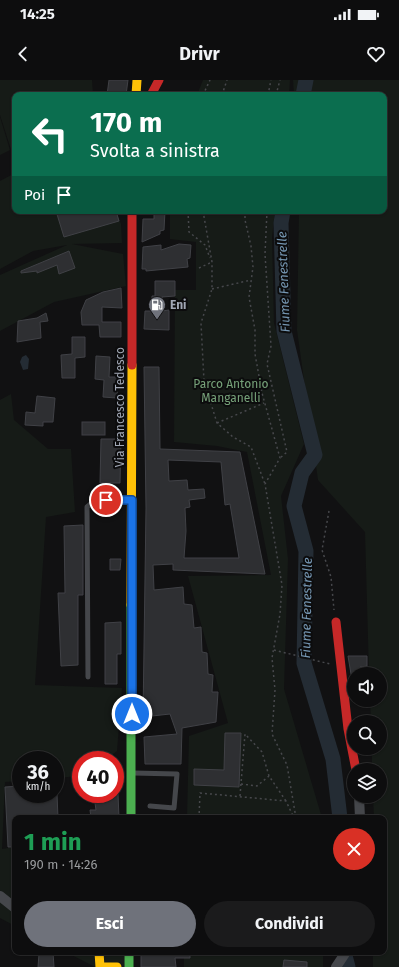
<!DOCTYPE html>
<html lang="it">
<meta charset="utf-8">
<style>
:root{--surface:#0d0d0e;--page:#1b1b1c;--text:#f1f3f6;--muted:#9a9c9e;--line:#2d2d2e;--accent:#6f727b}
body{margin:0;font-family:"Fira Sans",sans-serif;background:var(--page);color:var(--text);height:100vh;display:flex;flex-direction:column;font-size:15px;white-space:nowrap}
*{box-sizing:border-box;margin:0}
p{font-size:13px;color:var(--muted)}
.icon{flex:none;width:22px;height:22px;fill:none;stroke:currentColor;stroke-width:2;stroke-linecap:round;stroke-linejoin:round}
.map{position:relative;flex:1;overflow:hidden}
.details{position:absolute;left:12px;top:735px;width:375px;height:140px;display:flex;flex-direction:column;background:var(--surface);border-radius:8px;box-shadow:0 1px 3px #0004,0 0 0 1px var(--line)}
.details>*{flex:none}
.guide{position:absolute;left:12px;top:12px;width:375px;height:122px;border-radius:8px;box-shadow:0 1px 3px #0004,0 0 0 1px var(--line);background:#0b6e4f;color:#fff;overflow:hidden}
.tools{position:absolute;left:347px;top:587px;display:grid;gap:8px}
.tools a{display:grid;place-items:center;width:40px;height:40px;border-radius:50%;background:var(--surface);box-shadow:0 1px 3px #0004,0 0 0 1px var(--line);font-size:20px}
.speed{position:absolute;left:12px;top:671px;display:flex;gap:8px;font-size:20px;font-weight:700;text-align:center}
.speed>*{display:grid;place-content:center;width:52px;height:52px;border-radius:50%;background:var(--surface);box-shadow:0 1px 3px #0004,0 0 0 1px var(--line);line-height:1}
.speed small{font-size:10px;font-weight:400}
.speed .limit{border:6px solid #d22;background:#fff;color:#111}
.pin{position:absolute;display:grid;place-items:center;width:34px;height:34px;color:#fff;margin:-17px;border:2px solid #fff;border-radius:50%;box-shadow:0 1px 4px #0007}
.me{position:absolute;width:44px;margin:-22px;rotate:0deg;stroke-linejoin:round;filter:drop-shadow(0 0 3px #0008)}
.turn{display:flex;align-items:center;gap:14px;height:84px;padding:0 12px;font-size:18px}
.turn .icon{width:52px;height:52px;stroke-width:2.5}
.turn b{display:block;font-size:28px;line-height:34px}
.then{display:flex;align-items:center;height:38px;padding:0 12px;background:#0003;gap:8px;font-size:15px}
.round{display:grid;place-items:center;flex:none;width:42px;height:42px;border-radius:21px;background:var(--page)}
.headline{display:flex;align-items:center;justify-content:space-between;height:68px;padding:0 12px}
h1{font-size:24px;font-weight:700;line-height:30px;color:#1e9e55}
.primary-button{display:flex;gap:8px;margin-top:auto;padding:8px 12px}
.primary-button a{flex:1;height:46px;border-radius:24px;background:var(--accent);color:#fff;font-size:16px;font-weight:700;line-height:46px;text-align:center}
.primary-button a+a{background:var(--page);color:var(--text)}
.status{display:flex;justify-content:space-between;align-items:center;height:28px;padding:0 20px;background:var(--surface);direction:ltr}
.status svg{height:11px;fill:currentColor}
header{display:flex;justify-content:space-between;align-items:center;height:52px;padding:0 12px;background:var(--surface);font-size:18px;font-weight:700}
.map>svg:first-child{display:block}
</style>
<div class="status"><b>14:25</b><svg viewBox="0 0 49 12"><path d="M0 12V9h3v3zM5 12V6h3v6zM10 12V3h3v9zM15 12V0h3v12zM26 1h20v11H26zM47 4h2v5h-2z"/></svg></div>
<header><svg class="icon" aria-label="back" viewBox="0 0 24 24"><path d="M15 5l-7 7 7 7"/></svg>Drivr<svg class="icon" aria-label="heart" viewBox="0 0 24 24"><path d="M12 20l-8-8c-3-5 5-10 8-4 3-6 11-1 8 4z"/></svg></header>
<div class="map">
<svg width="399" height="887" viewBox="0 0 399 887">
<rect width="100%" height="100%" fill="#111112"/>
<g fill="#161b17">
<polygon points="0,0 92,0 93,15 15,15 15,82 0,35"/>
<polygon points="203,0 290,0 289,15 197,15"/>
<polygon points="293,0 399,0 399,887 373,887 373,872 384,872 384,738 374,738 373,716 380,716 380,690 372,690 372,668 380,668 380,642 371,642 370,620 380,620 380,594 369,594 365,452 318,400 297,250 299,131 384,131 384,15 294,15"/>
<polygon points="0,37 10,70 0,75"/>
<polygon points="15,93 15,131 116,131 121,144 122,163 72,164 123,174 126,206 54,222 0,251 0,195 67,165 33,171 0,189 0,101"/>
<polygon points="170,131 275,131 272,157 274,243 304,364 281,416 288,479 284,609 322,738 187,738 189,656 228,643 188,496 271,495 247,372 217,366 174,362 175,210 196,210 196,162 170,159"/>
<polygon points="11,314 14,340 48,369 71,369 75,432 46,437 35,605 122,608 117,671 105,680 81,680 81,696 55,698 55,680 21,680 21,701 5,702 2,769 15,767 15,846 0,838 0,320"/>
<polygon points="66,872 124,872 124,887 95,887"/>
<rect x="184" y="872" width="139" height="15"/>
</g>
<polygon fill="#242c34" points="26,275 29,279 28,289 23,290 20,282 22,277"/>
<g fill="none" stroke-linecap="round" stroke-linejoin="round">
<g stroke="#242c34" stroke-width="15">
<polyline points="303,15 306,0"/>
<polyline points="283,131 281,143 284,251 315,375 302,393 294,426 306,471 304,583 333,679 340,738"/>
<polyline points="344,872 348,887"/>
</g>
</g>
<g fill="#2e2f32" stroke="#404146" fill-rule="evenodd">
<polygon points="109,0 128,0 126,15 107,15"/>
<polygon points="56,131 116,131 119,141 64,157"/>
<polygon points="154,131 165,131 164,150 160,151 160,154 142,162 143,139 154,139"/>
<polygon points="179,164 191,165 190,178 187,179 188,187 146,191 146,189 142,189 143,167 161,165 161,170"/>
<polygon points="69,171 75,188 59,194 57,185 37,193 37,191 21,193 21,191"/>
<polygon points="155,201 175,201 175,216 162,217 162,231 169,230 169,250 144,249 145,231 152,231 152,216 155,216"/>
<polygon points="121,208 122,228 102,227 102,242 121,242 121,257 100,257 99,245 82,245 81,232 86,220 103,212"/>
<polygon points="46,233 48,241 40,242 41,258 17,262 18,241 37,238"/>
<polygon points="72,257 85,257 85,277 75,278 75,298 62,298 61,275 72,274"/>
<polygon points="96,276 110,277 109,297 118,297 117,318 103,317 104,300 95,299"/>
<path d="M144,287H159L160,369L240,372L265,494L173,490V484L153,485L154,510L183,507L184,524L192,525L194,548L201,547L202,572L207,573L208,594L213,595L212,612H218L216,642L182,648L181,684H145L144,657L177,654L170,634L143,637L146,428ZM168,380L221,382L225,425L230,424L239,478H184L186,451L185,428L190,427L189,420L205,418L204,409L188,410L187,400L169,401Z"/>
<polygon points="37,316 55,318 53,342 43,342 43,346 25,345 26,332 35,333"/>
<rect x="82" y="342" width="23" height="13"/>
<polygon points="101,359 121,359 120,403 100,403"/>
<polygon points="83,445 83,515 78,515 78,585 61,586 58,513 65,513 64,446"/>
<polygon points="110,479 121,479 120,490 110,490"/>
<polygon points="121,542 121,574 117,574 117,604 105,604 105,543"/>
<polygon points="348,576 367,576 367,586 360,587 361,594 351,594"/>
<polygon points="225,653 241,653 239,707 194,705 194,689 224,690"/>
<polygon points="21,706 21,714 57,714 58,738 15,738 15,767 8,767 5,707"/>
<polygon points="100,714 118,714 119,738 91,738 90,730 96,730 95,723 101,723"/>
<polygon points="53,872 54,887 38,887 39,874"/>
<polygon points="141,872 190,872 190,878 175,878 176,887 141,887"/>
<polygon points="284,880 307,882 307,887 283,887"/>
</g>
<g fill="none" stroke-linecap="round" stroke-linejoin="round">
<g stroke="#47484c" stroke-width="1.5" stroke-dasharray="2 3" stroke-linecap="butt">
<polyline points="203,15 210,0"/>
<polyline points="222,15 227,0"/>
<polyline points="268,15 271,0"/>
<polyline points="276,15 280,0"/>
<polyline points="188,131 189,152 205,165 210,178"/>
<polyline points="203,131 212,182 212,209 201,243 204,301 217,343 233,357 251,367 265,404"/>
<polyline points="245,131 245,140 251,166 253,187 249,217 255,250 255,274 262,313 280,378 265,404 282,505 280,534 272,578 275,610 272,654 287,685 296,738"/>
<polyline points="267,131 265,174 271,266 267,284 287,372 280,378"/>
<polyline points="199,188 212,182"/>
<polyline points="212,209 251,200"/>
<polyline points="217,343 264,323"/>
<polyline points="329,431 322,470 331,497 334,530"/>
<polyline points="274,570 330,584"/>
<polyline points="241,704 257,706 269,696"/>
<polyline points="240,716 245,654 262,672 269,696 286,721"/>
<polyline points="199,738 200,713 286,721 294,738"/>
</g>
<g stroke="#45474b" stroke-width="5">
<polyline points="88,597 87,427 94,421 130,420"/>
<polyline points="133,693 177,694 174,728 150,726"/>
</g>
<g stroke="#45474b" stroke-width="10">
<polyline points="359,716 360,738"/>
<polyline points="0,816 15,828"/>
<polyline points="336,887 346,872"/>
</g>
<g stroke="#4caf50" stroke-width="9">
<polyline points="131,738 131,525"/>
<polyline points="129,872 129,887"/>
</g>
<g stroke="#ffc107" stroke-width="9">
<polyline points="136,15 137,0"/>
<polyline points="131,525 132,285"/>
<polyline points="99,872 100,887 117,887"/>
</g>
<g stroke="#c62828" stroke-width="9">
<polyline points="151,15 159,0"/>
<polyline points="132,285 132,131"/>
<polyline points="336,542 348,649 356,690"/>
</g>
</g>
<g fill="none" stroke-linecap="round" stroke-linejoin="round">
<defs>
<polyline id="route" points="106,420 132,420 132,634"/>
</defs>
<use href="#route" stroke="#114b97" stroke-width="10"/>
<use href="#route" stroke="#1a73e8" stroke-width="7"/>
</g>
<defs>
<symbol id="fuel-pin" viewBox="-11 -11 22 30"><path d="M0 17L-7.5 6A9.5 9.5 0 1 1 7.5 6Z" fill="#6f727b" stroke="#0c0c0d"/><path d="M-5.5-6h7V0h2V4h1.3V-2.5L3-4.5l.8-.8L6-3V5H2.5V1h-1V6h-7ZM-4.2-4.7v3.2H.2V-4.7Z" fill="#fff"/></symbol>
</defs>
<g fill-rule="evenodd">
<use href="#fuel-pin" x="147" y="215" width="20" height="27"/>
</g>
<g text-anchor="middle" stroke-width="4" stroke-linejoin="round" paint-order="stroke">
<g font-size="12" font-weight="bold" fill="#a1a7b4" stroke="#0c0c0d" text-anchor="start">
<text x="170" y="229">Eni</text>
</g>
<g font-size="12" fill="#76a179" stroke="#0c0c0d">
<text x="231" y="308">Parco Antonio<tspan x="231" dy="14">Manganelli</tspan></text>
</g>
<g font-size="12" fill="#a1a7b4" stroke="#0c0c0d">
<text transform="translate(120 327) rotate(-90)" y="4">Via Francesco Tedesco</text>
</g>
<g font-size="13" font-style="italic" fill="#7596b2" stroke="#0c0c0d">
<text transform="translate(283 202) rotate(-92)" y="5">Fiume Fenestrelle</text>
<text transform="translate(306 528) rotate(-89)" y="5">Fiume Fenestrelle</text>
</g>
</g>
</svg>
<div class="tools">
<a><svg class="icon" aria-label="sound" viewBox="0 0 24 24"><path d="M4 9h4l5-4v14l-5-4H4zM17 9q2 3 0 6"/></svg></a>
<a><svg class="icon" aria-label="search" viewBox="0 0 24 24"><circle cx="10" cy="10" r="6"/><path d="M15 15l6 6"/></svg></a>
<a><svg class="icon" aria-label="layers" viewBox="0 0 24 24"><path d="M12 4l9 5-9 5-9-5zM3 14l9 5 9-5"/></svg></a>
</div>
<div class="speed"><div>36<small>km/h</small></div><div class="limit">40</div></div>
<div class="pin" style="left:106px;top:420px;background:#d93025"><svg class="icon" aria-label="arrive" viewBox="0 0 24 24"><path d="M6 21V4h12l-3 4 3 4H6"/></svg></div>
<svg class="me" style="left:132px;top:634px" viewBox="-20 -20 40 40"><circle r="17" fill="#1a73e8" stroke="#fff" stroke-width="3"/><path d="M0-11L8 9 0 5-8 9z" fill="#fff"/></svg>
<div class="guide">
<div class="turn"><svg class="icon" aria-label="left" viewBox="0 0 24 24"><path d="M17 20v-9H6M10 6l-5 5 5 5"/></svg><div><b>170 m</b>Svolta a sinistra</div></div>
<div class="then">Poi<svg class="icon" aria-label="arrive" viewBox="0 0 24 24"><path d="M6 21V4h12l-3 4 3 4H6"/></svg></div>
</div>
<section class="details">
<div class="headline"><div><h1>1 min</h1><p>190 m · 14:26</p></div><a class="round" style="background:#d93025;color:#fff"><svg class="icon" aria-label="close" viewBox="0 0 24 24"><path d="M6 6l12 12M18 6L6 18"/></svg></a></div>
<div class="primary-button"><a>Esci</a><a>Condividi</a></div>
</section>
</div>
